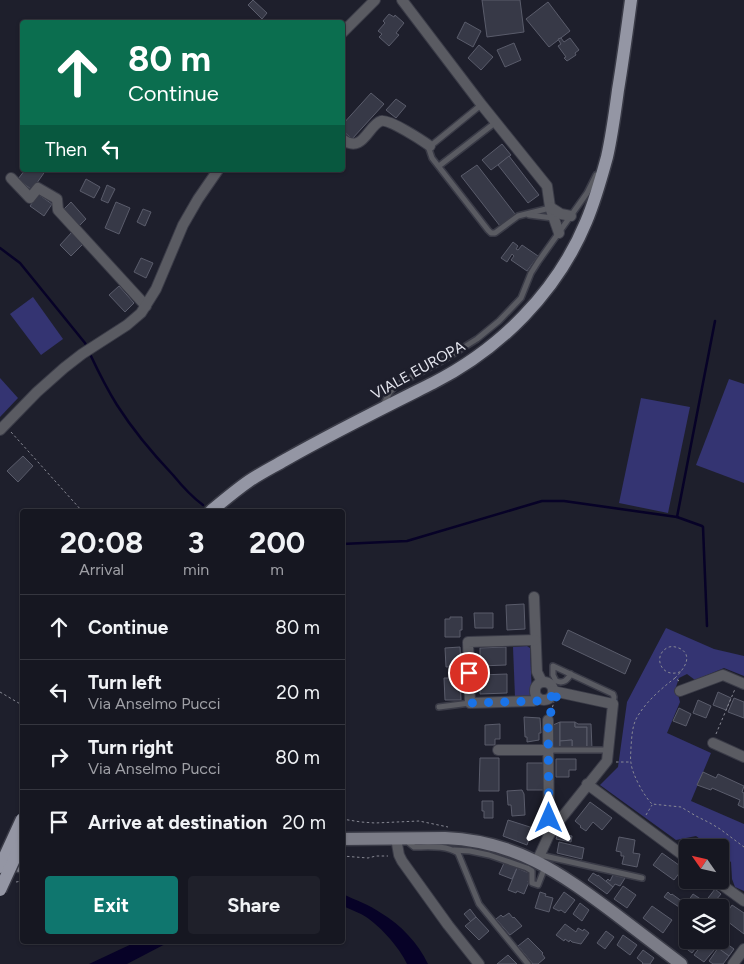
<!DOCTYPE html>
<style>
:root{--surface:#161721;--page:#1f202a;--text:#f1f3f6;--muted:#9e9fa5;--line:#35363f;--accent:#0f766e}
body{margin:0;font-family:Figtree,sans-serif;background:var(--page);color:var(--text);height:100vh;display:flex;flex-direction:column;font-size:19px;white-space:nowrap}
*{box-sizing:border-box;margin:0}
p{font-size:16px;color:var(--muted)}
.icon{flex:none;width:28px;height:28px;fill:none;stroke:currentColor;stroke-width:2;stroke-linecap:round;stroke-linejoin:round}
.map{position:relative;flex:1;overflow:hidden}
.sheet{position:absolute;left:20px;top:509px;width:325px;height:435px;display:flex;flex-direction:column;background:var(--surface);border-radius:5px;box-shadow:0 1px 4px #0004,0 0 0 1px var(--line)}
.sheet>*{flex:none}
.hud{position:absolute;left:20px;top:20px;width:325px;height:152px;border-radius:5px;box-shadow:0 1px 4px #0004,0 0 0 1px var(--line);background:#0b6e4f;color:#fff;overflow:hidden}
.needle{width:32px;rotate:304deg}
.tools{position:absolute;left:679px;top:839px;display:grid;gap:10px}
.tools a{display:grid;place-items:center;width:50px;height:50px;border-radius:5px;background:var(--surface);box-shadow:0 1px 4px #0004,0 0 0 1px var(--line);font-size:25px}
.pin{position:absolute;display:grid;place-items:center;width:42px;height:42px;color:#fff;margin:-21px;border:2px solid #fff;border-radius:50%;box-shadow:0 1px 5px #0007}
.me{position:absolute;width:55px;margin:-28px;rotate:0deg;stroke-linejoin:round;filter:drop-shadow(0 0 4px #0008)}
.turn{display:flex;align-items:center;gap:18px;height:105px;padding:0 25px;font-size:22px}
.turn .icon{width:65px;height:65px;stroke-width:2.5}
.turn b{display:block;font-size:35px;line-height:42px}
.then{display:flex;align-items:center;height:48px;padding:0 25px;background:#0003;gap:10px;font-size:19px}
.eta{display:flex;justify-content:space-evenly;align-items:center;height:85px;text-align:center}
.eta b{font-size:30px;font-weight:700;line-height:35px}
.primary-button{display:flex;gap:10px;margin-top:auto;padding:10px 25px}
.primary-button a{flex:1;height:58px;border-radius:5px;background:var(--accent);color:#fff;font-size:20px;font-weight:700;line-height:58px;text-align:center}
.primary-button a+a{background:var(--page);color:var(--text)}
ul{padding:0;list-style:none}
li{display:flex;align-items:center;gap:15px;height:65px;padding:0 25px;border-top:1px solid var(--line)}
li div{flex:1}
li b{display:block;font-size:19px}
li em{font-style:normal}
.map>svg:first-child{display:block}
</style>
<div class="map">
<svg width="744" height="964" viewBox="0 0 744 964">
<rect width="100%" height="100%" fill="#1e1f2c"/>
<g fill="#343472">
<polygon points="33,297 63,339 41,355 10,314"/>
<polygon points="0,378 18,398 0,417"/>
<polygon points="729,379 744,384 744,483 696,465"/>
<polygon points="641,398 690,407 668,513 619,503"/>
<polygon points="666,628 714,649 744,656 744,676 724,668 695,680 687,674 679,678 676,687 680,702 667,733 711,753 691,801 744,824 744,891 735,887 732,879 731,862 720,854 720,848 711,847 696,836 676,840 600,785 618,767 627,702"/>
<polygon points="527,646 530,648 532,695 529,697 515,697 513,647"/>
</g>
<g fill="#070227">
<path d="M343,894C355,900 370,905 381,913C401,925 418,943 428,964H407C400,948 377,922 361,914C355,911 349,909 343,906Z"/>
<polygon points="138,941 171,941 127,964 89,964"/>
</g>
<g fill="none" stroke-linecap="round" stroke-linejoin="round">
<g stroke="#070227" stroke-width="2.5">
<polyline points="0,248 20,263 85,343 88,349"/>
<path d="M90,354C98,371 107,389 117,405C133,430 153,454 173,475C182,486 192,497 203,505"/>
<polyline points="677,517 702,526 703,527 707,626"/>
<polyline points="342,544 407,541 542,501 564,501 677,517 715,321"/>
</g>
</g>
<g fill="#373947" stroke="#5a5c6b">
<polygon points="253,0 267,13 262,19 248,5"/>
<polygon points="482,0 520,0 524,32 487,37"/>
<polygon points="548,2 570,31 549,47 526,19"/>
<polygon points="389,14 394,17 395,15 404,23 396,33 399,35 389,46 379,37 382,34 378,31 385,23 383,21"/>
<polygon points="465,22 481,31 473,47 457,38"/>
<polygon points="561,38 564,42 570,38 579,50 575,53 576,55 567,61 564,58 566,57 558,46 561,44 558,39"/>
<polygon points="514,43 521,60 505,67 497,50"/>
<polygon points="479,45 493,57 481,70 468,58"/>
<polygon points="371,93 384,104 352,139 342,130 342,125"/>
<polygon points="396,99 406,106 396,118 386,110"/>
<polygon points="502,144 511,155 491,170 482,160"/>
<polygon points="509,156 539,195 528,203 498,165"/>
<polygon points="477,165 515,214 500,226 461,176"/>
<polygon points="25,170 46,170 32,190 18,179"/>
<polygon points="86,179 100,187 94,198 80,191"/>
<polygon points="107,185 115,189 108,203 101,200"/>
<polygon points="38,194 52,204 44,216 30,206"/>
<polygon points="71,202 86,219 79,226 64,209"/>
<polygon points="116,202 130,208 119,234 105,228"/>
<polygon points="143,209 151,212 145,226 137,222"/>
<polygon points="72,232 83,244 71,256 60,245"/>
<polygon points="513,242 518,246 516,249 518,250 522,245 538,256 527,271 511,260 514,256 512,254 507,262 501,258"/>
<polygon points="141,258 153,263 146,278 134,272"/>
<polygon points="119,286 134,303 125,312 109,295"/>
<polygon points="23,456 33,466 18,482 7,471"/>
<polygon points="524,604 525,629 507,630 506,605"/>
<polygon points="474,613 493,613 493,628 475,628"/>
<polygon points="450,617 462,617 462,630 460,630 460,637 445,637 445,619 450,619"/>
<polygon points="568,630 631,660 625,674 562,644"/>
<polygon points="460,647 461,666 446,667 445,648"/>
<polygon points="506,647 506,665 480,666 480,648"/>
<polygon points="507,674 507,693 480,694 480,675"/>
<polygon points="444,678 460,678 461,700 445,700"/>
<polygon points="718,692 731,698 726,710 713,705"/>
<polygon points="734,698 744,702 744,718 728,712"/>
<polygon points="698,700 711,706 706,718 693,713"/>
<polygon points="679,708 691,714 686,726 673,721"/>
<polygon points="524,717 540,718 541,733 539,733 539,740 527,742 527,737 525,737"/>
<polygon points="560,722 560,747 553,748 553,725"/>
<polygon points="560,722 575,722 575,727 587,727 587,747 572,747 572,740 560,741"/>
<polygon points="575,722 578,724 591,724 592,749 587,749 587,727 575,727"/>
<polygon points="500,724 500,739 495,739 495,745 485,745 485,725"/>
<polygon points="572,740 572,747 560,747 560,741"/>
<polygon points="480,758 499,758 499,791 479,791"/>
<polygon points="556,759 576,759 576,770 569,770 569,777 556,777"/>
<polygon points="527,763 544,763 545,790 527,790"/>
<polygon points="703,772 716,778 718,774 744,786 742,792 744,793 744,808 738,805 740,800 712,788 711,790 697,785"/>
<polygon points="522,790 524,794 525,815 512,816 511,805 508,805 507,791"/>
<polygon points="482,801 493,801 493,818 484,818 484,811 482,811"/>
<polygon points="590,802 612,818 602,830 593,822 586,831 580,827 581,826 575,821"/>
<polygon points="508,820 533,828 527,845 503,836"/>
<polygon points="558,833 572,836 571,842 556,839"/>
<polygon points="619,837 635,840 633,853 640,854 637,867 622,864 624,856 621,856 621,852 616,851"/>
<polygon points="559,842 584,848 582,859 557,853"/>
<polygon points="662,853 683,868 674,880 653,865"/>
<polygon points="504,863 517,868 512,879 499,874"/>
<polygon points="517,868 531,874 528,882 529,882 524,894 517,891 516,893 508,890"/>
<polygon points="593,873 598,876 598,875 613,887 607,894 588,880"/>
<polygon points="613,875 625,878 620,886 615,884 613,887 606,881 608,879 610,881"/>
<polygon points="623,886 636,895 627,908 614,899"/>
<polygon points="715,889 721,894 716,900 721,904 718,908 688,908 688,909 684,907 693,894 705,902"/>
<polygon points="540,892 546,894 545,896 553,898 549,912 535,908"/>
<polygon points="564,892 575,900 565,913 561,910 559,911 553,908"/>
<polygon points="668,892 671,895 672,894 683,902 679,907 664,897"/>
<polygon points="580,903 589,910 582,921 573,914"/>
<polygon points="732,905 744,913 744,934 723,918"/>
<polygon points="652,906 672,920 663,933 643,918"/>
<polygon points="470,909 476,917 471,922 464,914"/>
<polygon points="509,913 513,918 514,917 522,926 510,935 496,919 501,915 503,917"/>
<polygon points="476,917 489,931 479,940 465,926"/>
<polygon points="565,924 576,932 578,928 583,931 584,929 589,933 581,944 572,942 570,940 569,942 565,939 564,941 556,935"/>
<polygon points="606,931 614,937 605,949 597,943"/>
<polygon points="688,932 688,940 702,940 692,953 680,944"/>
<polygon points="623,935 637,945 630,955 617,945"/>
<polygon points="528,938 543,953 542,954 545,958 538,964 533,964 518,946"/>
<polygon points="723,941 734,949 729,956 718,948"/>
<polygon points="704,942 715,949 704,962 694,955"/>
<polygon points="718,948 729,956 723,964 713,964 709,961"/>
<polygon points="643,950 654,958 650,964 642,964 643,963 637,958"/>
<polygon points="508,955 517,964 497,964"/>
</g>
<g fill="none" stroke-linecap="round" stroke-linejoin="round">
<defs>
<g id="lane">
<polyline points="481,105 433,144 429,149 432,158 488,230 491,233 495,233 518,216 550,208"/>
<polyline points="439,166 496,122"/>
<polyline points="529,215 553,218"/>
<polyline points="383,405 390,392 397,385 440,362 477,339 499,321 521,298 531,273 538,262 587,193 596,175"/>
<path d="M571,674C567,680 564,684 556,681L553,675V666L613,694L614,697L613,704"/>
<polyline points="439,707 470,703"/>
<polyline points="549,750 608,750"/>
<path d="M409,840V843L414,847C428,847 446,845 458,853L479,904L528,964"/>
<polyline points="454,850 470,851 489,855 527,868 532,871 532,883 538,885 545,867"/>
<polyline points="540,855 642,878"/>
</g>
<g id="street">
<polyline points="402,0 481,104 547,186 550,207 559,233"/>
<polyline points="342,33 375,0"/>
<path d="M342,139C363,155 368,125 381,121C388,118 423,141 430,146"/>
<polyline points="11,178 30,198 38,188 57,199 58,210 146,306"/>
<polyline points="550,207 561,214 571,216"/>
<polyline points="0,430 37,392 64,368 82,354 127,325 141,313 156,289 183,225 198,199 218,170"/>
<polyline points="534,597 537,672 542,682"/>
<polyline points="535,640 468,642 470,703 533,701 539,699"/>
<circle cx="544" cy="691" r="9"/>
<polyline points="680,691 723,675 744,684"/>
<polyline points="548,720 549,835"/>
<polyline points="713,743 744,757"/>
<polyline points="498,750 549,750"/>
<polyline points="587,784 688,859"/>
<polyline points="396,838 399,855 402,861 448,925 479,964"/>
<polyline points="537,861 549,835 559,821 607,761 613,704 553,691"/>
<polyline points="715,880 744,901"/>
<polyline points="733,964 744,949"/>
</g>
<g id="secondary">
<path d="M342,839L445,838C516,841 559,872 614,913C636,930 659,947 681,964"/>
<polyline points="19,866 22,866"/>
</g>
<path id="primary" d="M211,511C223,501 236,490 249,481C261,473 273,467 285,460C334,432 383,408 433,383C500,349 557,292 586,222C595,201 601,179 607,157C612,135 615,112 618,90C623,60 627,30 631,0"/>
</defs>
<use href="#lane" stroke="#3a3b47" stroke-width="8"/>
<use href="#street" stroke="#3a3b47" stroke-width="12"/>
<use href="#secondary" stroke="#3a3b47" stroke-width="15"/>
<use href="#primary" stroke="#3a3b47" stroke-width="15"/>
<g stroke="#878893" stroke-width="1" stroke-dasharray="2.5 2.5" stroke-linecap="butt">
<polyline points="11,432 82,511"/>
<path d="M675,678C662,688 648,700 639,714C632,724 632,735 631,747C631,752 630,758 631,763C632,774 644,796 652,804L681,807L696,816L710,823L720,829L744,847"/>
<path d="M679,681L675,678C682,671 694,657 681,649C677,647 673,646 669,647C651,654 661,681 682,671"/>
<polyline points="0,692 22,705"/>
<polyline points="551,712 554,702"/>
<polyline points="716,734 735,689"/>
<polyline points="616,762 630,762"/>
<polyline points="646,815 652,805"/>
<polyline points="342,819 361,822 375,823 419,821 448,827"/>
<polyline points="342,856 368,858 376,856 388,856"/>
<polyline points="16,882 22,881"/>
</g>
<use href="#lane" stroke="#5a5b62" stroke-width="5"/>
<use href="#street" stroke="#5a5b62" stroke-width="10"/>
<use href="#secondary" stroke="#7b7c87" stroke-width="12"/>
<use href="#primary" stroke="#9496a4" stroke-width="12"/>
<defs>
<g id="primary-bridge">
<polyline points="0,867 22,819"/>
<polyline points="0,890 22,842"/>
</g>
</defs>
<use href="#primary-bridge" stroke="#3a3b47" stroke-width="15" stroke-linecap="butt"/>
<use href="#primary-bridge" stroke="#9496a4" stroke-width="12"/>
</g>
<g fill="none" stroke-linecap="round" stroke-linejoin="round">
<polyline stroke="#1a73e8" stroke-width="9" stroke-dasharray="0 16.2" points="469,673 470,703 533,701 537,701 539,699 546,700 552,696 553,691 558,692 548,720 549,818"/>
</g>
<g text-anchor="middle" stroke-width="5" stroke-linejoin="round" paint-order="stroke">
<g font-size="15" fill="#e5e6ef" stroke="#1e1f2c">
<text transform="translate(418 370) rotate(-29)" y="5">VIALE EUROPA</text>
</g>
</g>
</svg>
<div class="tools">
<a><svg class="needle" viewBox="-14 -14 28 28"><path d="M0-13l5 13h-10z" fill="#e53935"/><path d="M0 13l5-13h-10z" fill="#9e9fa5"/></svg></a>
<a><svg class="icon" aria-label="layers" viewBox="0 0 24 24"><path d="M12 4l9 5-9 5-9-5zM3 14l9 5 9-5"/></svg></a>
</div>
<div class="pin" style="left:469px;top:673px;background:#d93025"><svg class="icon" aria-label="arrive" viewBox="0 0 24 24"><path d="M6 21V4h12l-3 4 3 4H6"/></svg></div>
<svg class="me" style="left:549px;top:818px" viewBox="-20 -20 40 40"><path d="M0-17L14 15 0 8-14 15z" fill="#1a73e8" stroke="#fff" stroke-width="4"/></svg>
<div class="hud">
<div class="turn"><svg class="icon" aria-label="ahead" viewBox="0 0 24 24"><path d="M12 20V5M6 11l6-6 6 6"/></svg><div><b>80 m</b>Continue</div></div>
<div class="then">Then<svg class="icon" aria-label="left" viewBox="0 0 24 24"><path d="M17 20v-9H6M10 6l-5 5 5 5"/></svg></div>
</div>
<section class="sheet">
<div class="eta">
<div><b>20:08</b><p>Arrival</p></div>
<div><b>3</b><p>min</p></div>
<div><b>200</b><p>m</p></div>
</div>
<ul>
<li><svg class="icon" aria-label="ahead" viewBox="0 0 24 24"><path d="M12 20V5M6 11l6-6 6 6"/></svg><div><b>Continue</b></div><em>80 m</em></li>
<li><svg class="icon" aria-label="left" viewBox="0 0 24 24"><path d="M17 20v-9H6M10 6l-5 5 5 5"/></svg><div><b>Turn left</b><p>Via Anselmo Pucci</p></div><em>20 m</em></li>
<li><svg class="icon" aria-label="right" viewBox="0 0 24 24"><path d="M7 20v-9h11M14 6l5 5-5 5"/></svg><div><b>Turn right</b><p>Via Anselmo Pucci</p></div><em>80 m</em></li>
<li><svg class="icon" aria-label="arrive" viewBox="0 0 24 24"><path d="M6 21V4h12l-3 4 3 4H6"/></svg><div><b>Arrive at destination</b></div><em>20 m</em></li>
</ul>
<div class="primary-button"><a>Exit</a><a>Share</a></div>
</section>
</div>
